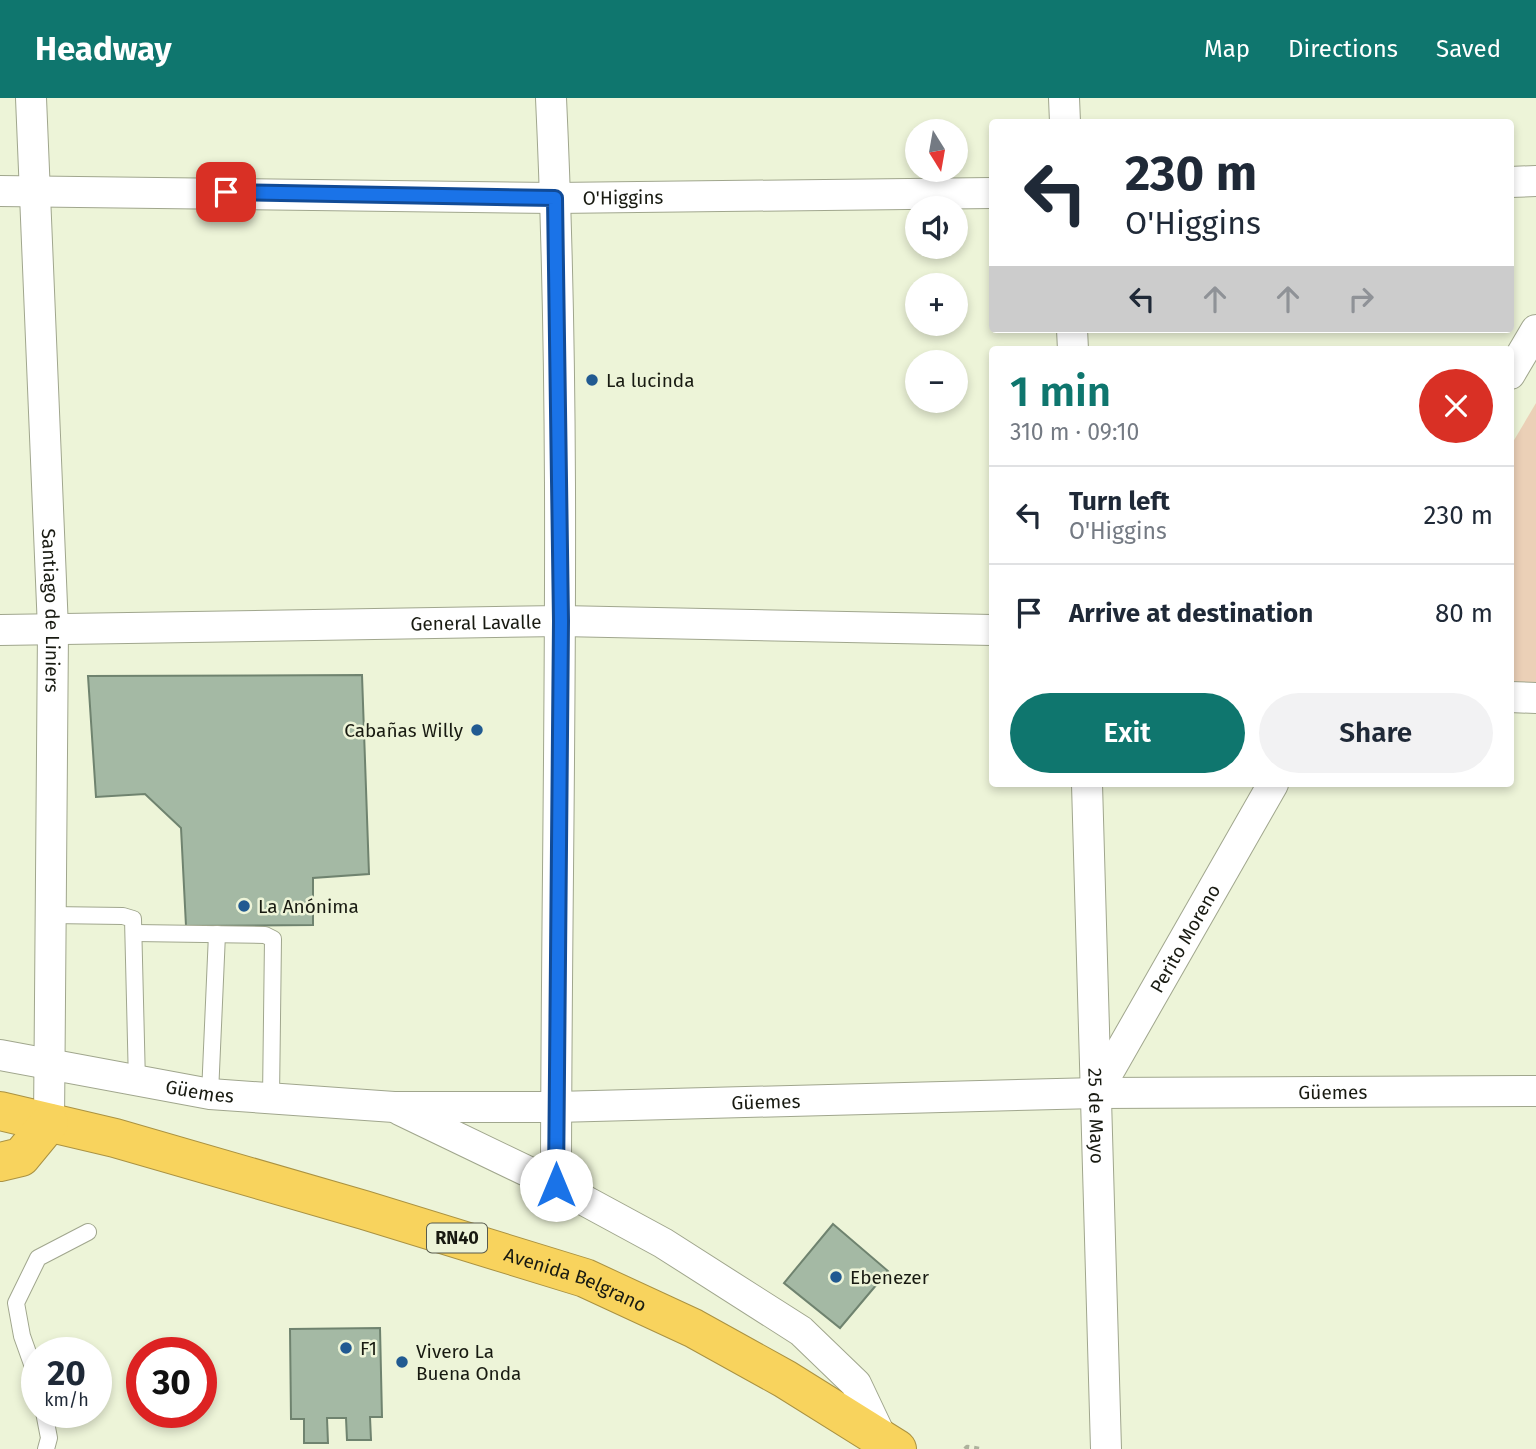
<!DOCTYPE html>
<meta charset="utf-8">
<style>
:root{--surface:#fff;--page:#f2f2f3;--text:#1f2937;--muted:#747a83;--line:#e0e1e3;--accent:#0f766e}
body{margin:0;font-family:"Fira Sans",sans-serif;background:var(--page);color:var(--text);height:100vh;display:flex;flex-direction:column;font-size:26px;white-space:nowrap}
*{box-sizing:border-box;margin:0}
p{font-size:23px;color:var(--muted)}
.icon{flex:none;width:38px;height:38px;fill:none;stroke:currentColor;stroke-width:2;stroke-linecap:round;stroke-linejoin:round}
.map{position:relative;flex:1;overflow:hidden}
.side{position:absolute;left:989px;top:248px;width:525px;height:441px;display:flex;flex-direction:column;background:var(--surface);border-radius:7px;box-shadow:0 4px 10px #0003}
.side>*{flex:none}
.hud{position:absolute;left:989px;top:21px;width:525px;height:214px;border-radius:7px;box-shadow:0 4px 10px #0003;background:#fff;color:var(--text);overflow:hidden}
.needle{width:46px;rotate:169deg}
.controls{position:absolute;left:905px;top:21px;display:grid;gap:14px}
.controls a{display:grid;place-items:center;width:63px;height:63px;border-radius:50%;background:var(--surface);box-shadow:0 4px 10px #0003;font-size:35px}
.speed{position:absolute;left:21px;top:1239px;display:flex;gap:14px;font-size:35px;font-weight:700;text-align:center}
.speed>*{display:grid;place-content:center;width:91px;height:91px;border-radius:50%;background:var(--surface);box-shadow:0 4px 10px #0003;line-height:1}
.speed small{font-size:18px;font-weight:400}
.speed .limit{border:10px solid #d22;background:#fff;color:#111}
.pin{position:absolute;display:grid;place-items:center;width:60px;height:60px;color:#fff;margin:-30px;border-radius:14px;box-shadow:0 4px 10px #0006}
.me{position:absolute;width:77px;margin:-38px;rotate:0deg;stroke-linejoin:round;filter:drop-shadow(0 0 5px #0008)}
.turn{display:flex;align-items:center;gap:24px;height:147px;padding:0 21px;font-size:32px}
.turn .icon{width:91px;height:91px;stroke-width:2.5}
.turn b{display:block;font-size:49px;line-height:60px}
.lanes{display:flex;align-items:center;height:66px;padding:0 21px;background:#0003;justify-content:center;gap:35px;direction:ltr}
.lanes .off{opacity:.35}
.round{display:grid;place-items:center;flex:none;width:74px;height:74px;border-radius:37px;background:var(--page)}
.head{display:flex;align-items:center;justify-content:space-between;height:119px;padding:0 21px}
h1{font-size:42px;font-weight:600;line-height:52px;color:var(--accent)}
.button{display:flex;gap:14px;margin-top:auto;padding:14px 21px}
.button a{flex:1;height:80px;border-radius:42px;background:var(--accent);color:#fff;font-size:28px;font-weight:600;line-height:80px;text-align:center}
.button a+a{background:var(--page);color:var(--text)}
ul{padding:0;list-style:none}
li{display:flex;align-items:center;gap:21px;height:98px;padding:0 21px;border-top:2px solid var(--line)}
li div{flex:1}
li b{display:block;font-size:26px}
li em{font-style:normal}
header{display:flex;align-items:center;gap:42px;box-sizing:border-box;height:98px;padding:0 35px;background:var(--accent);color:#fff}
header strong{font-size:33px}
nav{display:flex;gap:38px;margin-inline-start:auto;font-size:24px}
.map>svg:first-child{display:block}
</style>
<header>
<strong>Headway</strong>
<nav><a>Map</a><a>Directions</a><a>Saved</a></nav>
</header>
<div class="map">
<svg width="1536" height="1351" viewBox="0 0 1536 1351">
<rect width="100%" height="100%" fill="#edf4d8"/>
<polygon fill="#ebd0b7" points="1536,305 1536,585 1510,585 1510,349"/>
<g fill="#a4b9a4" stroke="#6f836f" stroke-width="2">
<polygon points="362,577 369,776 313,780 313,827 186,828 181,730 145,696 96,699 88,578"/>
<polygon points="833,1126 888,1173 840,1230 784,1185"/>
<polygon points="380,1230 382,1319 370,1319 371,1342 347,1342 346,1320 327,1320 328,1345 304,1345 304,1321 291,1321 290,1231"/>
</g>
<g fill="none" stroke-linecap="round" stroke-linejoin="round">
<defs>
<g id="lane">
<polyline points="51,817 123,818 133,821 137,985"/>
<polyline points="135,835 265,837 273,841 271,1000"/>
<polyline points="210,996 217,836"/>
<polyline points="37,1280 22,1238 16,1205 38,1160 88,1134"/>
<polyline points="44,1314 49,1340 46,1351"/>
</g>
<g id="street">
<path id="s1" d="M31,0L53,531L49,1025"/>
<path d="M551,0C568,362 556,725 556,1087"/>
<polyline points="1064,0 1065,24"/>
<polyline points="1510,84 1536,83"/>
<path id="s2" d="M0,93L555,100L992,95"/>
<polyline points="1072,231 1073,252"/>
<polyline points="1510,276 1536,232"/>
<path id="s3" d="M0,532L561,523L992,532"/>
<polyline points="1510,599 1536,600"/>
<path id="s4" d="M1087,686L1106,1351"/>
<path id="s5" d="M0,957L210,996L394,1009H556L1097,995L1536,993"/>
<path id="s6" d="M1097,994L1273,686"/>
<polyline points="400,1012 556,1087 663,1145 801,1233 856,1286 883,1343"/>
</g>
<g id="highway">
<path id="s7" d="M0,1013L115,1040L364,1112L585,1180L693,1230L785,1281L897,1351"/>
<polyline points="0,1064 21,1059 49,1025"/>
</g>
</defs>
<use href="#lane" stroke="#a0a68d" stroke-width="18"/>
<use href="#street" stroke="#a0a68d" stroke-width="32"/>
<use href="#highway" stroke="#aa9242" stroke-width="40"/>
<polyline stroke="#adb29c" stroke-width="4.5" stroke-dasharray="5 5" stroke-linecap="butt" points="965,1351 967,1349 980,1351"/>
<use href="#lane" stroke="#fff" stroke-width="16"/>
<use href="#street" stroke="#fff" stroke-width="30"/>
<use href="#highway" stroke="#f8d35d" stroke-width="38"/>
</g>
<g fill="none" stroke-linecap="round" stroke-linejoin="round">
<defs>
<polyline id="route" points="226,94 555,100 561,523 556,1087"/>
</defs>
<use href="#route" stroke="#114b97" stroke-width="18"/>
<use href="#route" stroke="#1a73e8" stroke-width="12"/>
</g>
<g fill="#215a91" stroke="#edf4d8" stroke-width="2.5">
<circle cx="592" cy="282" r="7"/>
<circle cx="477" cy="632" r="7"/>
<circle cx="244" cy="808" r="7"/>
<circle cx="836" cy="1179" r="7"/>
<circle cx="346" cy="1250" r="7"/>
<circle cx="402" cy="1264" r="7"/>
</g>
<g text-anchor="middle" stroke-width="5" stroke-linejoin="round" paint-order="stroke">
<rect fill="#edf4d8" stroke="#585b4d" stroke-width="2" x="427" y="1125.5" width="60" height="29" rx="5"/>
<g font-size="18" font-weight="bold" fill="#181a11">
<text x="457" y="1146">RN40</text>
</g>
<g font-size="19" fill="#181a11" stroke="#edf4d8">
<text dy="7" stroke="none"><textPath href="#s2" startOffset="623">O'Higgins</textPath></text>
<text dy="7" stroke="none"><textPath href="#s1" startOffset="513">Santiago de Liniers</textPath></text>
<text dy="7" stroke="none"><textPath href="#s3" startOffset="476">General Lavalle</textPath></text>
<text dy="7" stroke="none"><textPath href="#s6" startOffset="177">Perito Moreno</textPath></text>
<text dy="7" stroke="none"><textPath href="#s5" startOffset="203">Güemes</textPath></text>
<text dy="7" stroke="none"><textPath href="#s5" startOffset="1337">Güemes</textPath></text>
<text dy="7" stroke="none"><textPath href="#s5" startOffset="770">Güemes</textPath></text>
<text dy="7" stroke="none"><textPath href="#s4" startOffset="332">25 de Mayo</textPath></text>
<text dy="7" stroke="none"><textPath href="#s7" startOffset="600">Avenida Belgrano</textPath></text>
</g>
<g font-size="19" fill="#181a11" stroke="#edf4d8" text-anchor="start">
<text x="606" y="289">La lucinda</text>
<text x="463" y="639" text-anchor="end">Cabañas Willy</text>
<text x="258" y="815">La Anónima</text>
<text x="850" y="1186">Ebenezer</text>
<text x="360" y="1257">F1</text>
<text x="416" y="1260">Vivero La<tspan x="416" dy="22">Buena Onda</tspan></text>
</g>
</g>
</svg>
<div class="controls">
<a><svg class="needle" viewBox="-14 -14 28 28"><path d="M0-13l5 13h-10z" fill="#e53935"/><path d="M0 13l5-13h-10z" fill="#747a83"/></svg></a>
<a><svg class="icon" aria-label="sound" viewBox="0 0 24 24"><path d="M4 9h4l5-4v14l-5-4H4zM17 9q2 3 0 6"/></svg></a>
<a>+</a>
<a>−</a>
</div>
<div class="speed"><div>20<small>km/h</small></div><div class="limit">30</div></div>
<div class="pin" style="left:226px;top:94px;background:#d93025"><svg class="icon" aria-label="arrive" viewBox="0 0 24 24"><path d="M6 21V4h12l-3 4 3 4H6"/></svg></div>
<svg class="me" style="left:556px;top:1087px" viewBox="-20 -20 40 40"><circle r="19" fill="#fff"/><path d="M0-13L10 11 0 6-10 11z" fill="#1a73e8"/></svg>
<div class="hud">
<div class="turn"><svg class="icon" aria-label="left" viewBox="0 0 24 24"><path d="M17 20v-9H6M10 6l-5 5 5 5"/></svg><div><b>230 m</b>O'Higgins</div></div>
<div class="lanes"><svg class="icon" aria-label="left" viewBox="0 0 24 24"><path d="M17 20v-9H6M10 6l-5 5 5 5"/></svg><svg class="icon off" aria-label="ahead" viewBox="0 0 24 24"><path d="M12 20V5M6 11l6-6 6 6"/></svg><svg class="icon off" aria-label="ahead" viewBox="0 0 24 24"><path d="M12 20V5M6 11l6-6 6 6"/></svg><svg class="icon off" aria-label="right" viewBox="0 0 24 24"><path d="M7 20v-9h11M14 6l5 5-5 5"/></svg></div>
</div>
<section class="side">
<div class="head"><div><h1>1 min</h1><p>310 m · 09:10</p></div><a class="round" style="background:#d93025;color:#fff"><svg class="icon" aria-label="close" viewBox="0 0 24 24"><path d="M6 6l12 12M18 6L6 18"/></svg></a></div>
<ul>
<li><svg class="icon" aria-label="left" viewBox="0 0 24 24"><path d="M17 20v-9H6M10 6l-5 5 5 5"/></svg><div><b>Turn left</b><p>O'Higgins</p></div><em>230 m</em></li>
<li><svg class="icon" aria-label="arrive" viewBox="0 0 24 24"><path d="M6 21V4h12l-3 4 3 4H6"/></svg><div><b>Arrive at destination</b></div><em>80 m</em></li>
</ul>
<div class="button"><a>Exit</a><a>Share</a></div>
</section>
</div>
